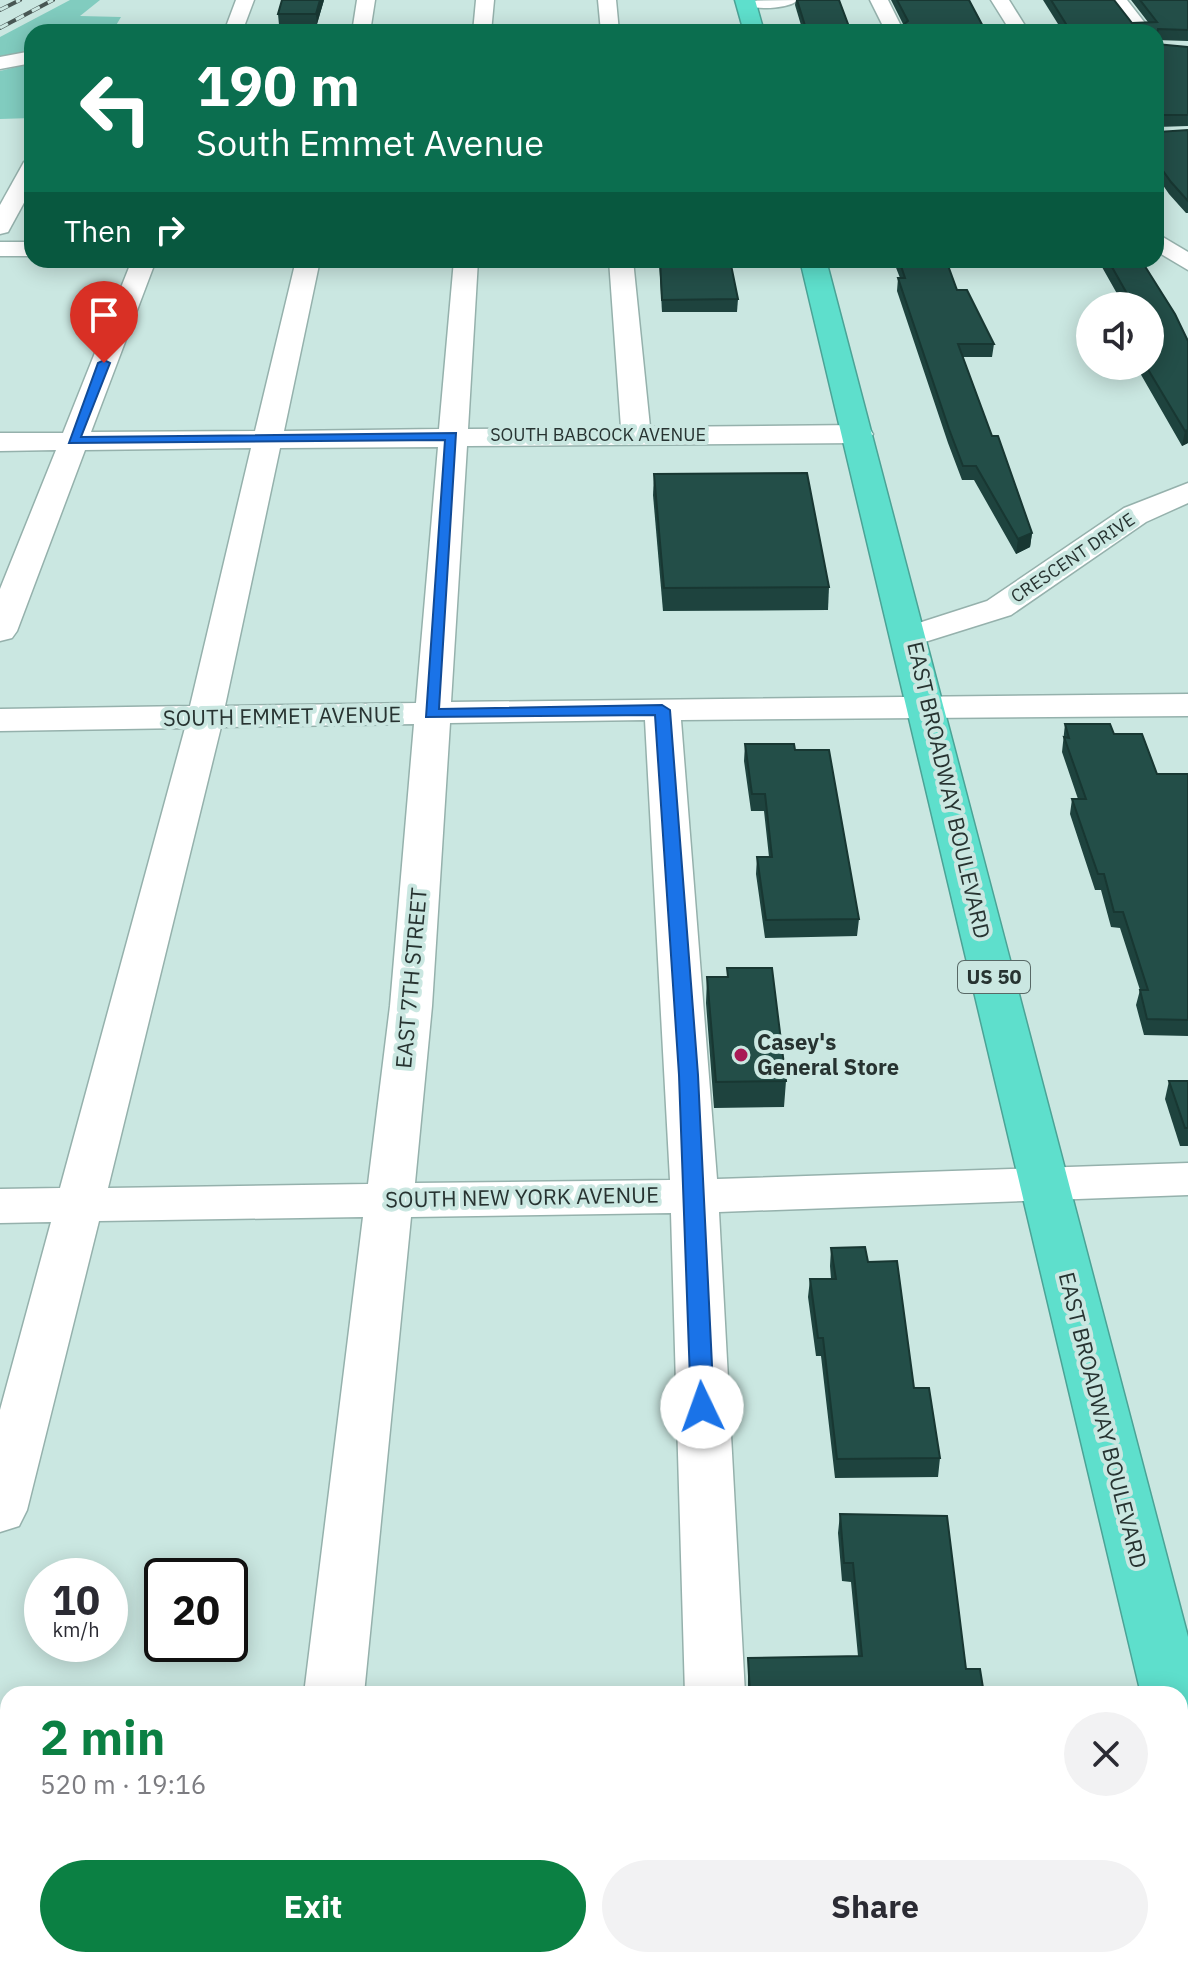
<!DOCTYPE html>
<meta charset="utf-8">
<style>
:root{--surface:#fff;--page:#f2f2f3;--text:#2b2b33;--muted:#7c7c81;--accent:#0b8043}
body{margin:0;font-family:"IBM Plex Sans",sans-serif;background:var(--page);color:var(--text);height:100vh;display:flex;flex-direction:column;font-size:30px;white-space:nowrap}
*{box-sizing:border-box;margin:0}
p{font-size:26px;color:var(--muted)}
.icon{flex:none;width:44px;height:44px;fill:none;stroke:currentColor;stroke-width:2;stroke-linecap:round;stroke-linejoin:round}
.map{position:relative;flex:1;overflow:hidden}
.sheet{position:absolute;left:0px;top:1686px;width:1188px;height:282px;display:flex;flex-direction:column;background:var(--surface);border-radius:24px 24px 0 0;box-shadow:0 4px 20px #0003}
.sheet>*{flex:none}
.guide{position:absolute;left:24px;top:24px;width:1140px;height:244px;border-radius:24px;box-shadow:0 4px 20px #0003;background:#0b6e4f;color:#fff;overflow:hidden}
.controls{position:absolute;left:1076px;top:292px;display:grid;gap:16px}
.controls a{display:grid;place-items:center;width:88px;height:88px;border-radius:50%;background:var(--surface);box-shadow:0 4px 20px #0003;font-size:40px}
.speed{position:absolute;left:24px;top:1558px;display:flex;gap:16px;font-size:40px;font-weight:700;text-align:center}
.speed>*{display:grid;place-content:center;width:104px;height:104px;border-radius:50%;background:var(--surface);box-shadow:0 4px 20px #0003;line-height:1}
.speed small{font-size:20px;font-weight:400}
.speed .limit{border:4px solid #111;border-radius:12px;background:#fff;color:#111}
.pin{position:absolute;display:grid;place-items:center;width:68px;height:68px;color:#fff;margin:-82px -34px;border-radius:50% 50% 50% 0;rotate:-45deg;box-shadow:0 0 8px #0007}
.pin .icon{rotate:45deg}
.me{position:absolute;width:88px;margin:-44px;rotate:357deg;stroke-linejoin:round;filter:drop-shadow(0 0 6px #0008)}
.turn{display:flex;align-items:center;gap:28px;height:168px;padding:0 40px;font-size:36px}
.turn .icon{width:104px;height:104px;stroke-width:2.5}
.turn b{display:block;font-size:56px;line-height:68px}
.then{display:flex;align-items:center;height:76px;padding:0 40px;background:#0003;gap:16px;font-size:30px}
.round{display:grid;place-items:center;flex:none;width:84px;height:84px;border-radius:42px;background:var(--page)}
.head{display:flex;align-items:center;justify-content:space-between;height:136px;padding:0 40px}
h1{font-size:48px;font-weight:700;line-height:60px;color:var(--accent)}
.button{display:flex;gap:16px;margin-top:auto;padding:16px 40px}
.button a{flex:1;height:92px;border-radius:48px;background:var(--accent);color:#fff;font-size:32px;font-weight:700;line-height:92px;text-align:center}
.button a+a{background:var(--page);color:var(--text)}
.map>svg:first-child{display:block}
</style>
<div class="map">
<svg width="1188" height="1967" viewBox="0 0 1188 1967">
<rect width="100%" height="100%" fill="#cae7e1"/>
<g fill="#81ccbf">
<polygon points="70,0 100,0 80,16 121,17 112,32 32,32 32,56 0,62 0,37"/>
<polygon points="32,63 32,118 0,119 0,71"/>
</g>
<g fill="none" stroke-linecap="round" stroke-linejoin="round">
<defs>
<g id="minor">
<polygon points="236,0 254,0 242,32 224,32"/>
<polygon points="357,0 375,0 370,32 352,32"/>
<polygon points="476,0 494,0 491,32 473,32"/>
<polygon points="598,0 616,0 619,32 601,32"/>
<path d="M798,0C788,10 746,11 736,1Z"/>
<polygon points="870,0 888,0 904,32 886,32"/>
<polygon points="991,0 1009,0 1029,32 1011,32"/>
<polygon points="1108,0 1127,0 1152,32 1133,32"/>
<polygon points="32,51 32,63 0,69 0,57"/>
<polygon points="32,160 32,188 8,232 0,234 0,205 24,162"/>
<polygon points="1156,233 1188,252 1188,270 1156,251"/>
<rect x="0" y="242" width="32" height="14"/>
<path d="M132,260H156L91,432L255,431L296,260H320L284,431L439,429L454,260H478L468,429L621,428L609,260H633L650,427L859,425L869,428L873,434L869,440L859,443L467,446L451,702L1188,694V716L681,720L717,1179L1188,1163V1195L719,1212L745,1694H685L671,1213L411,1217L364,1694H304L363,1217L99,1221L27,1510L19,1526L0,1532V1410L51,1222L0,1223V1189L60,1188L185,728L0,731V709L190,706L251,448L85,450L17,631L12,638L0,641V589L56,450L0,451V433H63ZM438,447L416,703L225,706L280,448ZM645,720L670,1180L415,1183L432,1006L450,723ZM414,724L390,1006L368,1184L108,1188L221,727Z"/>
<polygon points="1188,483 1188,503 1146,522 1011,615 912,646 900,643 895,636 900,629 987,601 1124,508"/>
<polygon points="1188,1799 1188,1857 1180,1858 1180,1800"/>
<rect x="0" y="1824" width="8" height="60"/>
<polygon points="271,1960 337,1960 336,1967 270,1967"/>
<rect x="693" y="1960" width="66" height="7"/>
</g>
<g id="highway">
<polygon points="735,0 755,0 764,32 744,32"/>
<polygon points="800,260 826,260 1188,1637 1188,1784 1180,1781 1180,1694 1141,1694"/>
</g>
</defs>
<use href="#minor" stroke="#95b1ac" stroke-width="3"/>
<use href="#highway" stroke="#4ba396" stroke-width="3"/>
<use href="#minor" fill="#fff" fill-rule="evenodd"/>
<use href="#highway" fill="#5edfcc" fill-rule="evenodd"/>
<defs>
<g id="rail">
<polyline points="0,10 20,0"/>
<polyline points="0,28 53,0"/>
</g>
</defs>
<use href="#rail" stroke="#485754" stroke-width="4"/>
<use href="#rail" stroke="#cae7e1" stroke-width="3" stroke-dasharray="9" stroke-linecap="butt"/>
</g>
<g fill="#1e433e">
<polygon points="324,0 317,24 279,25 278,14"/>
<polygon points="796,0 839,0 851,32 803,32 795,5"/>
<polygon points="891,0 969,0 986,32 902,32 903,24"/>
<polygon points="1043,0 1114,0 1132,23 1148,22 1131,0 1188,0 1188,41 1156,40 1156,32 1063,32"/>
<polygon points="1156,44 1188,47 1188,126 1157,127 1158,132 1188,130 1188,213 1186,213 1169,194 1156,175"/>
<polygon points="659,260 730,260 738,299 737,312 662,312"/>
<polygon points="893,260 946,260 957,290 994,344 992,357 963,357 992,436 1032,533 1030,547 1016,554 974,480 962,480 948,443 897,291 898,278 900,278"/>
<polygon points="1098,260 1141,260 1188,341 1188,443 1182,446 1136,366 1150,366 1150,306 1124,306"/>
<polygon points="654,474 829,587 828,610 663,611 653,495"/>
<polygon points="1065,724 1114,734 1157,774 1188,774 1188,1036 1144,1035 1136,1005 1140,990 1120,928 1111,927 1101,890 1095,890 1070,814 1072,799 1078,799 1062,752"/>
<polygon points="745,744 795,750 859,919 857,936 765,938 756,874 757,857 769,857 764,811 751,811 744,761"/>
<polygon points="727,968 786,1081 784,1107 714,1108 706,1003 707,977 727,977"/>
<polygon points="1169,1081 1188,1081 1188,1146 1180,1146 1165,1099"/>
<polygon points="831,1248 868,1262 940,1458 938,1477 835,1478 821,1356 816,1356 808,1297 810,1279 831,1279 830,1266"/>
<polygon points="840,1514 966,1669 984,1694 748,1694 748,1658 858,1656 851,1582 842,1581 838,1533"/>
<polygon points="874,1960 1030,1960 1031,1967 875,1967"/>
</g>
<g fill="#183732">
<polygon points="320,0 324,0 317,24 316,14"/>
<polygon points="1188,430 1188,443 1182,446 1185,431"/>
<polygon points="1032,533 1030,547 1016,554 1018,539"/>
</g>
<g fill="#234e48" stroke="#183732" stroke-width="2">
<polygon points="282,0 320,0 316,14 278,14"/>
<polygon points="797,0 839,0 851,32 807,32"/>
<polygon points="897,0 969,0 986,32 906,32 903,25 908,21"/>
<polygon points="1051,0 1114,0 1132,23 1157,22 1140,0 1188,0 1188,30 1158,29 1156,38 1156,32 1071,32"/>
<polygon points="1156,44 1188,47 1188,115 1156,115"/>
<polygon points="1156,118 1158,132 1188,130 1188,201 1171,182 1156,161"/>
<polygon points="660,260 730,260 738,299 662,300"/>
<polygon points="899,260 946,260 957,290 967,290 994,344 958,344 992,436 998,436 1032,533 1018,539 976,466 963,466 949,429 898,278 905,278"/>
<polygon points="1108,260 1141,260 1175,314 1188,341 1188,430 1185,431 1146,366 1150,366 1150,306 1134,306"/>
<polygon points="807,473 829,587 664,588 654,474"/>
<polygon points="1065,724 1110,724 1114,734 1142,734 1157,774 1188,774 1188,1020 1147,1019 1140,990 1148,990 1123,912 1114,912 1104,874 1098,874 1072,799 1086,799 1064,737 1069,738"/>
<polygon points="745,744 794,744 795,750 829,750 859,919 766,920 757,857 772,857 765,794 752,794"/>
<polygon points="727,968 772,968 786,1081 716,1082 707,977 728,977"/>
<polygon points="1169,1081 1188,1081 1188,1128 1185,1128"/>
<polygon points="865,1247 868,1262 897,1261 914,1388 929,1388 940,1458 837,1459 823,1338 818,1338 810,1279 836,1279 831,1248"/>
<polygon points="840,1514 947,1516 966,1669 980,1669 984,1694 750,1694 748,1658 862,1656 853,1563 844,1563"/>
<polygon points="879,1960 1030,1960 1031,1967 880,1967"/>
</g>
<polygon fill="#1a73e8" stroke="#114b97" stroke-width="2" points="104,360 110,363 81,437 456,433 439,709 662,705 670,710 698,1075 714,1407 710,1413 694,1413 691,1407 679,1075 655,715 426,717 445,440 69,443 98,363"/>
<circle fill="#a91a56" stroke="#cae7e1" stroke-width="3" cx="741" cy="1055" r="8"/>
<g text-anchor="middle" stroke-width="8" stroke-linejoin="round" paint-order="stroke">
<g font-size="18" fill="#273331" stroke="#cae7e1">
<text x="598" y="441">SOUTH BABCOCK AVENUE</text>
<text transform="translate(1073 558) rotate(-34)" y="6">CRESCENT DRIVE</text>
</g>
<rect fill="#cae7e1" stroke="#586966" stroke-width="2" x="958" y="961" width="72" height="32" rx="6"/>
<g font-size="20" font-weight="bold" fill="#273331">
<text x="994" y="984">US 50</text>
</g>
<g font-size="22" fill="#273331" stroke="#cae7e1">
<text transform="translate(282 716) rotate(-1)" y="8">SOUTH EMMET AVENUE</text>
<text transform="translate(949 790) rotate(77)" y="8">EAST BROADWAY BOULEVARD</text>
<text transform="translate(411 978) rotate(-85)" y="8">EAST 7TH STREET</text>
<text transform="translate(522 1197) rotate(-1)" y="8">SOUTH NEW YORK AVENUE</text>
<text transform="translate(1103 1420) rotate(76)" y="8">EAST BROADWAY BOULEVARD</text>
</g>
<g font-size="22" font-weight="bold" fill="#273331" stroke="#cae7e1" text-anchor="start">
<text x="757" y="1050">Casey's<tspan x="757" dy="25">General Store</tspan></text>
</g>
</g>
</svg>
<div class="controls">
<a><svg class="icon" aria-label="sound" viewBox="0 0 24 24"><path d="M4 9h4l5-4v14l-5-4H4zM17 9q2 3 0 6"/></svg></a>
</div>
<div class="speed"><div>10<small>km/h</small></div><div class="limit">20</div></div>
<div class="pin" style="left:104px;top:363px;background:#d93025"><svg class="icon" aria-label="arrive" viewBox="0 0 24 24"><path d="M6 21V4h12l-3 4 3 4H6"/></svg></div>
<svg class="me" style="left:702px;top:1407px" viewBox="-20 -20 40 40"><circle r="19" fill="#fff"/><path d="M0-13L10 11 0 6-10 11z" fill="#1a73e8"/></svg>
<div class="guide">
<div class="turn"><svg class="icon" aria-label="left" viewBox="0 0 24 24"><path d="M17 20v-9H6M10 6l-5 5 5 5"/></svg><div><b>190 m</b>South Emmet Avenue</div></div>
<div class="then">Then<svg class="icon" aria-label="right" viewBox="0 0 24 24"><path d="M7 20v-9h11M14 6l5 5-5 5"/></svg></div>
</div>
<section class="sheet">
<div class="head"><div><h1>2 min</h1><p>520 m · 19:16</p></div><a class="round"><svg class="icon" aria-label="close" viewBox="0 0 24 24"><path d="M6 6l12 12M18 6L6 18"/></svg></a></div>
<div class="button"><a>Exit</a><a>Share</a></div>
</section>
</div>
